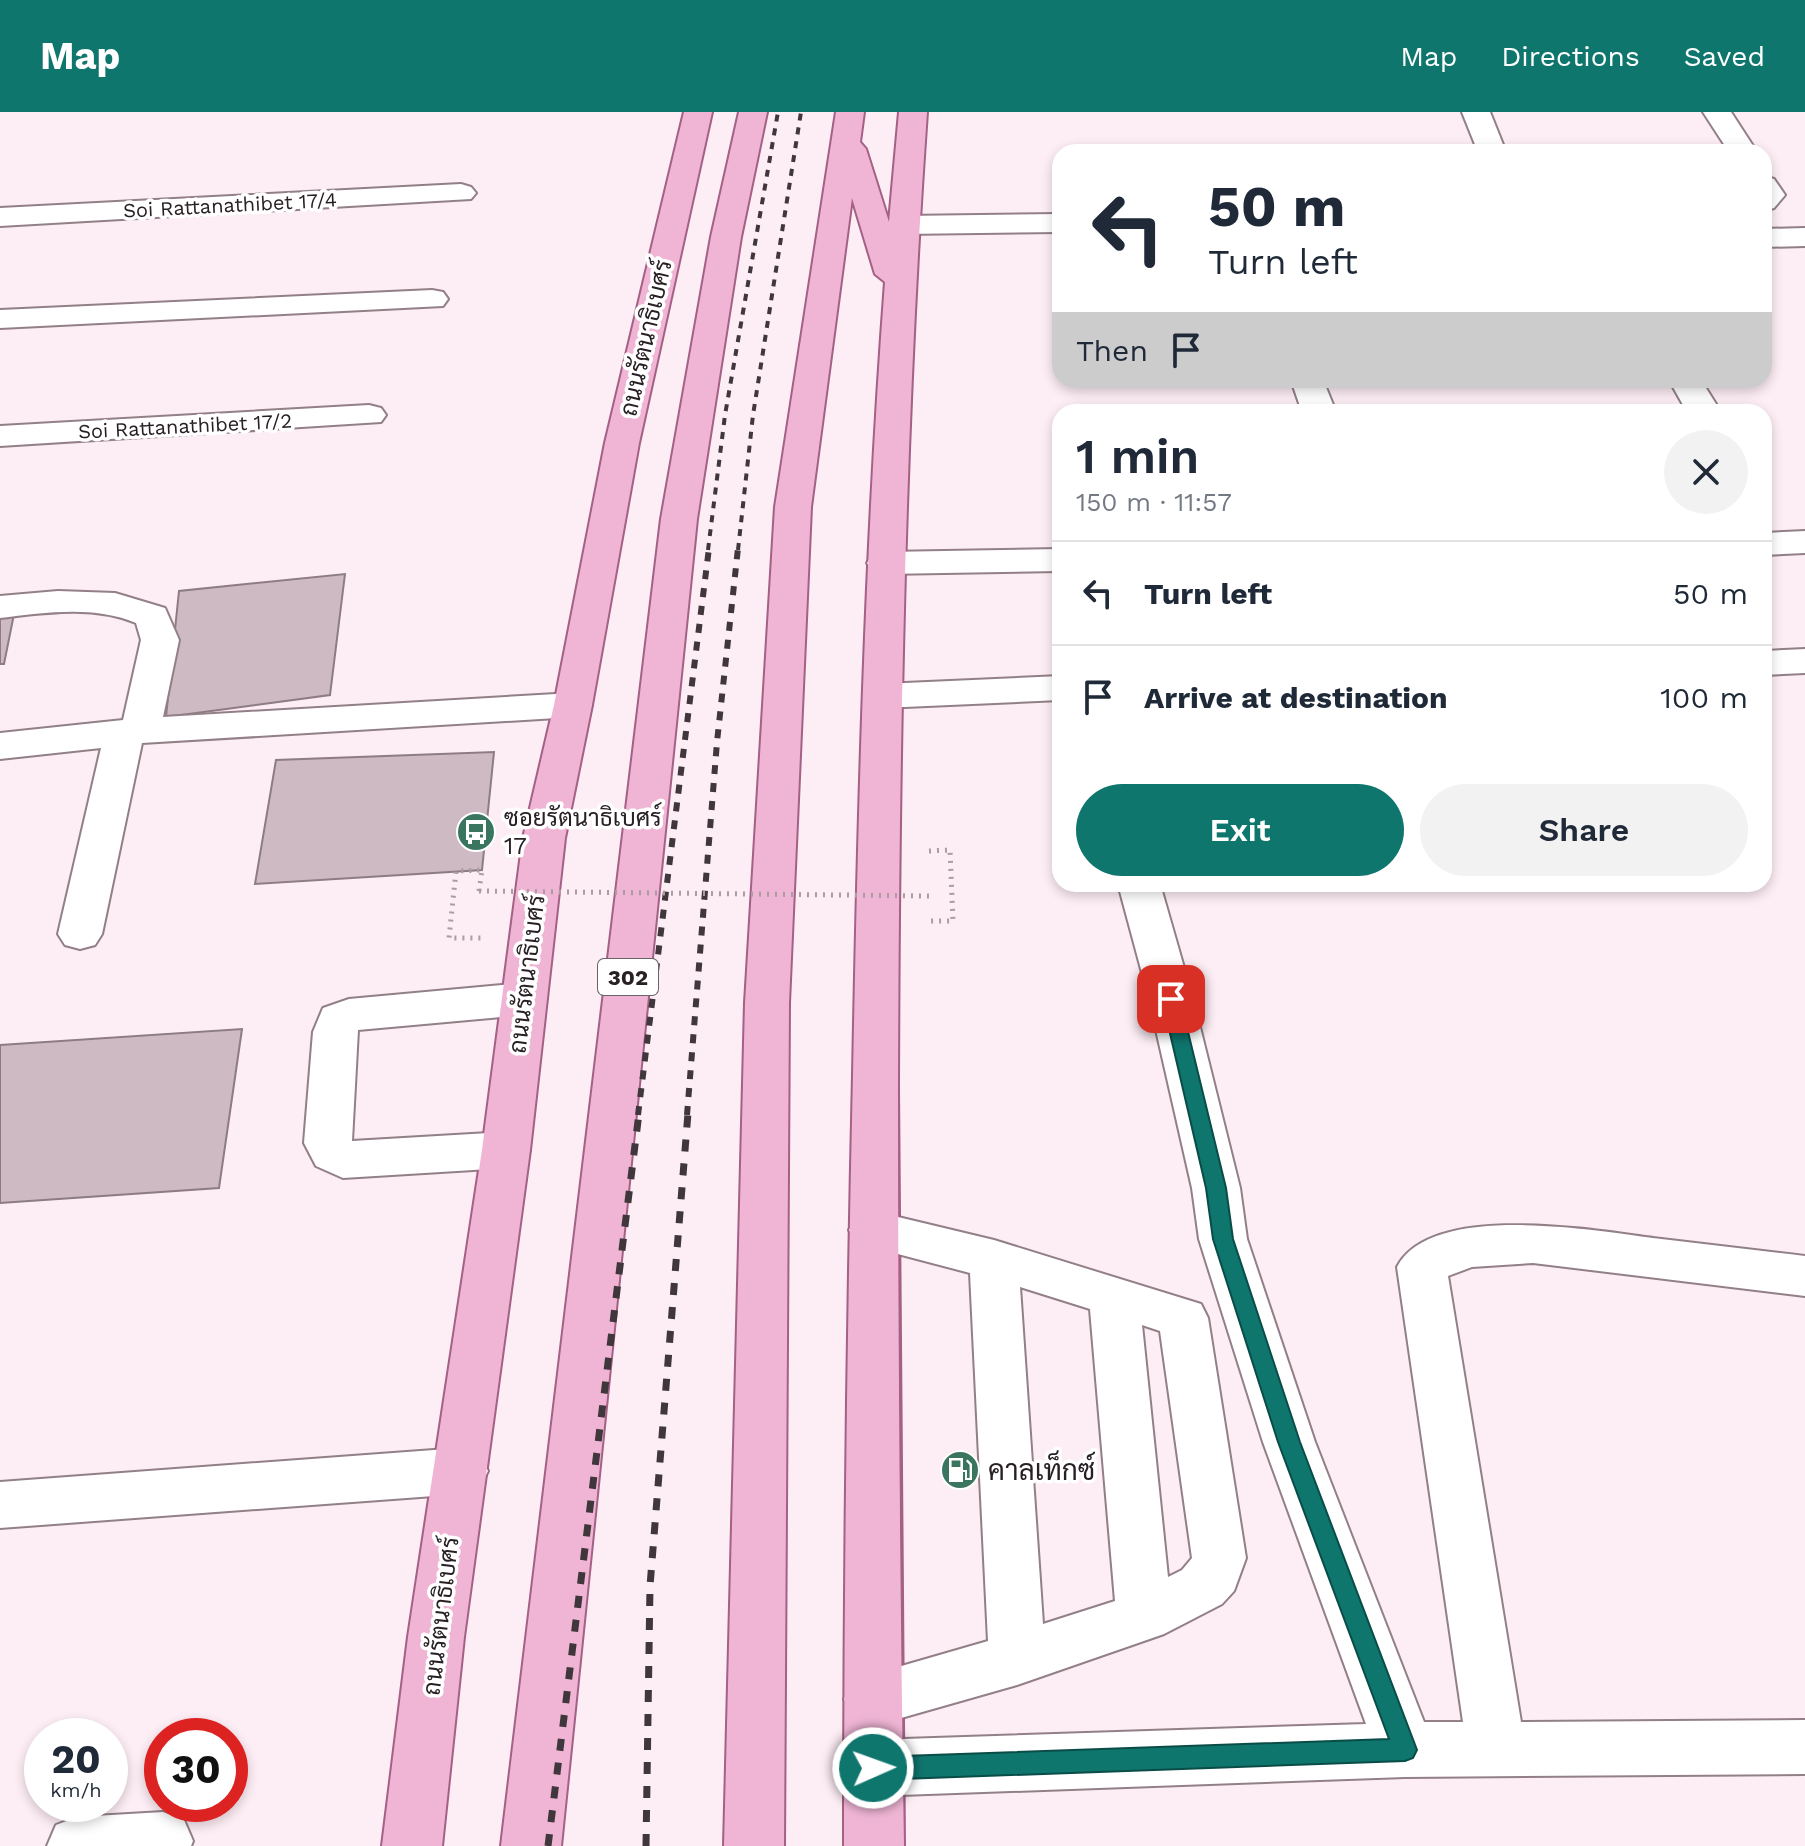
<!DOCTYPE html>
<meta charset="utf-8">
<style>
:root{--surface:#fff;--page:#f2f2f3;--text:#1f2937;--muted:#747a83;--line:#e0e1e3;--accent:#0f766e}
body{margin:0;font-family:"Work Sans",Sarabun,sans-serif;background:var(--page);color:var(--text);height:100vh;display:flex;flex-direction:column;font-size:30px;white-space:nowrap}
*{box-sizing:border-box;margin:0}
p{font-size:26px;color:var(--muted)}
.icon{flex:none;width:44px;height:44px;fill:none;stroke:currentColor;stroke-width:2;stroke-linecap:round;stroke-linejoin:round}
.map{position:relative;flex:1;overflow:hidden}
.drawer{position:absolute;left:1052px;top:292px;width:720px;height:488px;display:flex;flex-direction:column;background:var(--surface);border-radius:24px;box-shadow:0 4px 12px #0003}
.drawer>*{flex:none}
.hud{position:absolute;left:1052px;top:32px;width:720px;height:244px;border-radius:24px;box-shadow:0 4px 12px #0003;background:#fff;color:var(--text);overflow:hidden}
.speed{position:absolute;left:24px;top:1606px;display:flex;gap:16px;font-size:40px;font-weight:700;text-align:center}
.speed>*{display:grid;place-content:center;width:104px;height:104px;border-radius:50%;background:var(--surface);box-shadow:0 4px 12px #0003;line-height:1}
.speed small{font-size:20px;font-weight:400}
.speed .limit{border:12px solid #d22;background:#fff;color:#111}
.pin{position:absolute;display:grid;place-items:center;width:68px;height:68px;color:#fff;margin:-34px;border-radius:16px;box-shadow:0 4px 12px #0006}
.me{position:absolute;width:88px;margin:-44px;rotate:88deg;stroke-linejoin:round;filter:drop-shadow(0 0 6px #0008)}
.turn{display:flex;align-items:center;gap:28px;height:168px;padding:0 24px;font-size:36px}
.turn .icon{width:104px;height:104px;stroke-width:2.5}
.turn b{display:block;font-size:56px;line-height:68px}
.then{display:flex;align-items:center;height:76px;padding:0 24px;background:#0003;gap:16px;font-size:30px}
.round{display:grid;place-items:center;flex:none;width:84px;height:84px;border-radius:42px;background:var(--page)}
.headline{display:flex;align-items:center;justify-content:space-between;height:136px;padding:0 24px}
h1{font-size:48px;font-weight:600;line-height:60px}
.button{display:flex;gap:16px;margin-top:auto;padding:16px 24px}
.button a{flex:1;height:92px;border-radius:48px;background:var(--accent);color:#fff;font-size:32px;font-weight:600;line-height:92px;text-align:center}
.button a+a{background:var(--page);color:var(--text)}
ul{padding:0;list-style:none}
li{display:flex;align-items:center;gap:24px;height:104px;padding:0 24px;border-top:2px solid var(--line)}
li div{flex:1}
li b{display:block;font-size:30px}
li em{font-style:normal}
header{display:flex;align-items:center;gap:48px;box-sizing:border-box;height:112px;padding:0 40px;background:var(--accent);color:#fff}
header strong{font-size:38px}
nav{display:flex;gap:44px;margin-inline-start:auto;font-size:28px}
.map>svg:first-child{display:block}
</style>
<header>
<strong>Map</strong>
<nav><a>Map</a><a>Directions</a><a>Saved</a></nav>
</header>
<div class="map">
<svg width="1805" height="1734" viewBox="0 0 1805 1734">
<rect width="100%" height="100%" fill="#fdedf4"/>
<g fill="#cdbac3" stroke="#8e7c85" stroke-width="2">
<polygon points="345,462 330,583 166,605 179,479"/>
<polygon points="15,497 4,552 0,552 0,498"/>
<polygon points="494,640 482,758 255,772 276,648"/>
<polygon points="242,917 219,1076 0,1091 0,933"/>
</g>
<g fill="none" stroke-linecap="round" stroke-linejoin="round">
<defs>
<g id="minor">
<polygon points="1462,0 1490,0 1506,40 1478,40"/>
<polygon points="1703,0 1731,0 1757,40 1729,40"/>
<polygon points="1764,64 1774,67 1785,83 1774,96 1764,99"/>
<polygon points="461,72 471,75 476,81 471,87 0,114 0,96"/>
<polygon points="1060,102 1060,120 903,122 892,119 888,113 892,107 903,104"/>
<polygon points="1805,116 1805,134 1764,135 1764,117"/>
<polygon points="432,178 443,180 448,187 443,194 0,216 0,198"/>
<polygon points="1291,268 1323,268 1336,300 1302,300"/>
<polygon points="1669,268 1701,268 1721,300 1687,300"/>
<polygon points="369,293 381,296 386,303 381,310 0,334 0,314"/>
<polygon points="1805,419 1805,441 1764,443 1764,421"/>
<polygon points="1060,437 1060,459 885,462 872,459 867,451 872,443 885,440"/>
<path d="M58,479L115,481L165,496L179,528L163,605L573,581L587,584L592,593L587,602L573,605L142,631L102,822L95,833L80,837L65,833L58,822L101,636L0,647V621L123,608L141,528L136,511C92,493 45,501 0,506V484Z"/>
<polygon points="1805,537 1805,561 1764,563 1764,539"/>
<polygon points="1060,564 1060,588 882,596 868,593 863,584 868,575 882,572"/>
<path d="M1118,772H1160L1193,887L1240,1076L1247,1127L1315,1330L1424,1610H1463L1397,1155C1431,1090 1593,1118 1653,1126C1704,1132 1754,1138 1805,1144V1184L1533,1151L1472,1155L1448,1164L1521,1610L1805,1608V1662L1405,1665L873,1684L852,1676L844,1656L852,1636L873,1628L1366,1612L1263,1330L1199,1127L1192,1076L1149,887Z"/>
<polygon points="523,871 539,876 545,887 539,898 523,903 358,918 352,1029 506,1020 523,1025 530,1038 523,1051 506,1056 343,1066 316,1054 304,1031 313,920 323,896 349,887"/>
<path d="M873,1099L994,1128L1201,1192L1208,1206L1246,1446L1234,1479L1222,1492L1164,1522L1017,1573L873,1614L853,1606L844,1587L853,1568L988,1529L970,1161L856,1131L849,1118L856,1105ZM1020,1175L1090,1197L1115,1489L1043,1512ZM1142,1213L1160,1219L1192,1446L1182,1458L1168,1465Z"/>
<polygon points="461,1336 480,1343 488,1359 480,1375 461,1382 0,1416 0,1370"/>
<polygon points="163,1700 184,1708 193,1729 191,1734 47,1734 56,1713 77,1705"/>
</g>
<g id="major">
<polygon points="684,0 712,0 639,331 592,593 565,726 530,1038 464,1525 442,1734 382,1734 408,1525 482,1038 523,726 554,593 605,331"/>
<polygon points="739,0 767,0 741,125 697,407 561,1734 501,1734 661,407 711,125"/>
<path d="M836,0H864L860,30L866,37L889,110L899,0H927C904,325 899,650 898,976C898,1228 900,1481 904,1734H844C844,1477 847,1220 853,963C858,699 865,434 885,170L875,162L852,86L811,395L789,891L784,1734H724L745,891L775,395Z"/>
</g>
</defs>
<use href="#minor" stroke="#927f88" stroke-width="4"/>
<use href="#major" stroke="#a46085" stroke-width="4"/>
<g stroke="#a99ca2" stroke-width="5" stroke-dasharray="2 6" stroke-linecap="butt">
<polyline points="929,739 950,738 953,809 931,809 931,805"/>
<polyline points="479,779 482,758 456,759 449,826 482,826"/>
</g>
<use href="#minor" fill="#fff" fill-rule="evenodd"/>
<use href="#major" fill="#f0b5d5" fill-rule="evenodd"/>
<g stroke="#40373c" stroke-width="4" stroke-dasharray="7 7" stroke-linecap="butt">
<polyline points="708,438 725,303 778,0"/>
<polyline points="738,438 753,303 801,0"/>
</g>
<g stroke="#40373c" stroke-width="6" stroke-dasharray="9 9" stroke-linecap="butt">
<polyline points="638,1003 709,436"/>
<polyline points="687,1003 717,630 738,436"/>
</g>
<g stroke="#40373c" stroke-width="7" stroke-dasharray="12 12" stroke-linecap="butt">
<polyline points="548,1734 639,1001"/>
<polyline points="646,1734 650,1474 688,1001"/>
</g>
<polyline stroke="#a99ca2" stroke-width="5" stroke-dasharray="2 6" stroke-linecap="butt" points="479,779 930,784"/>
</g>
<polygon fill="#0f766e" stroke="#0a4d48" stroke-width="2" points="1171,880 1180,887 1226,1076 1233,1127 1300,1330 1417,1638 1413,1646 1405,1649 873,1668 865,1665 861,1656 865,1648 873,1645 1389,1627 1278,1330 1213,1127 1206,1076 1162,887"/>
<defs>
<symbol id="bus-disc" viewBox="-11 -11 22 22"><circle r="9.5" fill="#3a755f" stroke="#fff"/><path d="M-5-6H5V4H4V6H2V4H-2V6H-4V4H-5ZM-3.5-4V0h7V-4ZM-3.5 1.2v1.5H-2V1.2ZM2 1.2v1.5H3.5V1.2Z" fill="#fff"/></symbol>
<symbol id="fuel-disc" viewBox="-11 -11 22 22"><circle r="9.5" fill="#3a755f" stroke="#fff"/><path d="M-5.5-6h7V0h2V4h1.3V-2.5L3-4.5l.8-.8L6-3V5H2.5V1h-1V6h-7ZM-4.2-4.7v3.2H.2V-4.7Z" fill="#fff"/></symbol>
</defs>
<g fill-rule="evenodd">
<use href="#bus-disc" x="454" y="698" width="44" height="44"/>
<use href="#fuel-disc" x="938" y="1336" width="44" height="44"/>
</g>
<g text-anchor="middle" stroke-width="7" stroke-linejoin="round" paint-order="stroke">
<g font-size="20" fill="#282024" stroke="#fff">
<text transform="translate(230 93) rotate(-3)" y="7">Soi Rattanathibet 17/4</text>
<text transform="translate(185 314) rotate(-3)" y="7">Soi Rattanathibet 17/2</text>
</g>
<rect fill="#fff" stroke="#686366" stroke-width="2" x="598" y="847" width="60" height="36" rx="6"/>
<g font-size="22" font-weight="bold" fill="#282024">
<text x="628" y="873">302</text>
</g>
<g font-size="24" fill="#282024" stroke="#fff">
<text transform="translate(646 226) rotate(-77)" y="8">ถนนรัตนาธิเบศร์</text>
<text transform="translate(527 862) rotate(-83)" y="8">ถนนรัตนาธิเบศร์</text>
<text transform="translate(441 1504) rotate(-83)" y="8">ถนนรัตนาธิเบศร์</text>
</g>
<g font-size="24" fill="#282024" stroke="#fff" text-anchor="start">
<text x="504" y="714">ซอยรัตนาธิเบศร์<tspan x="504" dy="28">17</tspan></text>
</g>
<g font-size="28" fill="#282024" stroke="#fff" text-anchor="start">
<text x="988" y="1368">คาลเท็กซ์</text>
</g>
</g>
</svg>
<div class="speed"><div>20<small>km/h</small></div><div class="limit">30</div></div>
<div class="pin" style="left:1171px;top:887px;background:#d93025"><svg class="icon" aria-label="arrive" viewBox="0 0 24 24"><path d="M6 21V4h12l-3 4 3 4H6"/></svg></div>
<svg class="me" style="left:873px;top:1656px" viewBox="-20 -20 40 40"><circle r="17" fill="#0f766e" stroke="#fff" stroke-width="3"/><path d="M0-11L8 9 0 5-8 9z" fill="#fff"/></svg>
<div class="hud">
<div class="turn"><svg class="icon" aria-label="left" viewBox="0 0 24 24"><path d="M17 20v-9H6M10 6l-5 5 5 5"/></svg><div><b>50 m</b>Turn left</div></div>
<div class="then">Then<svg class="icon" aria-label="arrive" viewBox="0 0 24 24"><path d="M6 21V4h12l-3 4 3 4H6"/></svg></div>
</div>
<section class="drawer">
<div class="headline"><div><h1>1 min</h1><p>150 m · 11:57</p></div><a class="round"><svg class="icon" aria-label="close" viewBox="0 0 24 24"><path d="M6 6l12 12M18 6L6 18"/></svg></a></div>
<ul>
<li><svg class="icon" aria-label="left" viewBox="0 0 24 24"><path d="M17 20v-9H6M10 6l-5 5 5 5"/></svg><div><b>Turn left</b></div><em>50 m</em></li>
<li><svg class="icon" aria-label="arrive" viewBox="0 0 24 24"><path d="M6 21V4h12l-3 4 3 4H6"/></svg><div><b>Arrive at destination</b></div><em>100 m</em></li>
</ul>
<div class="button"><a>Exit</a><a>Share</a></div>
</section>
</div>
